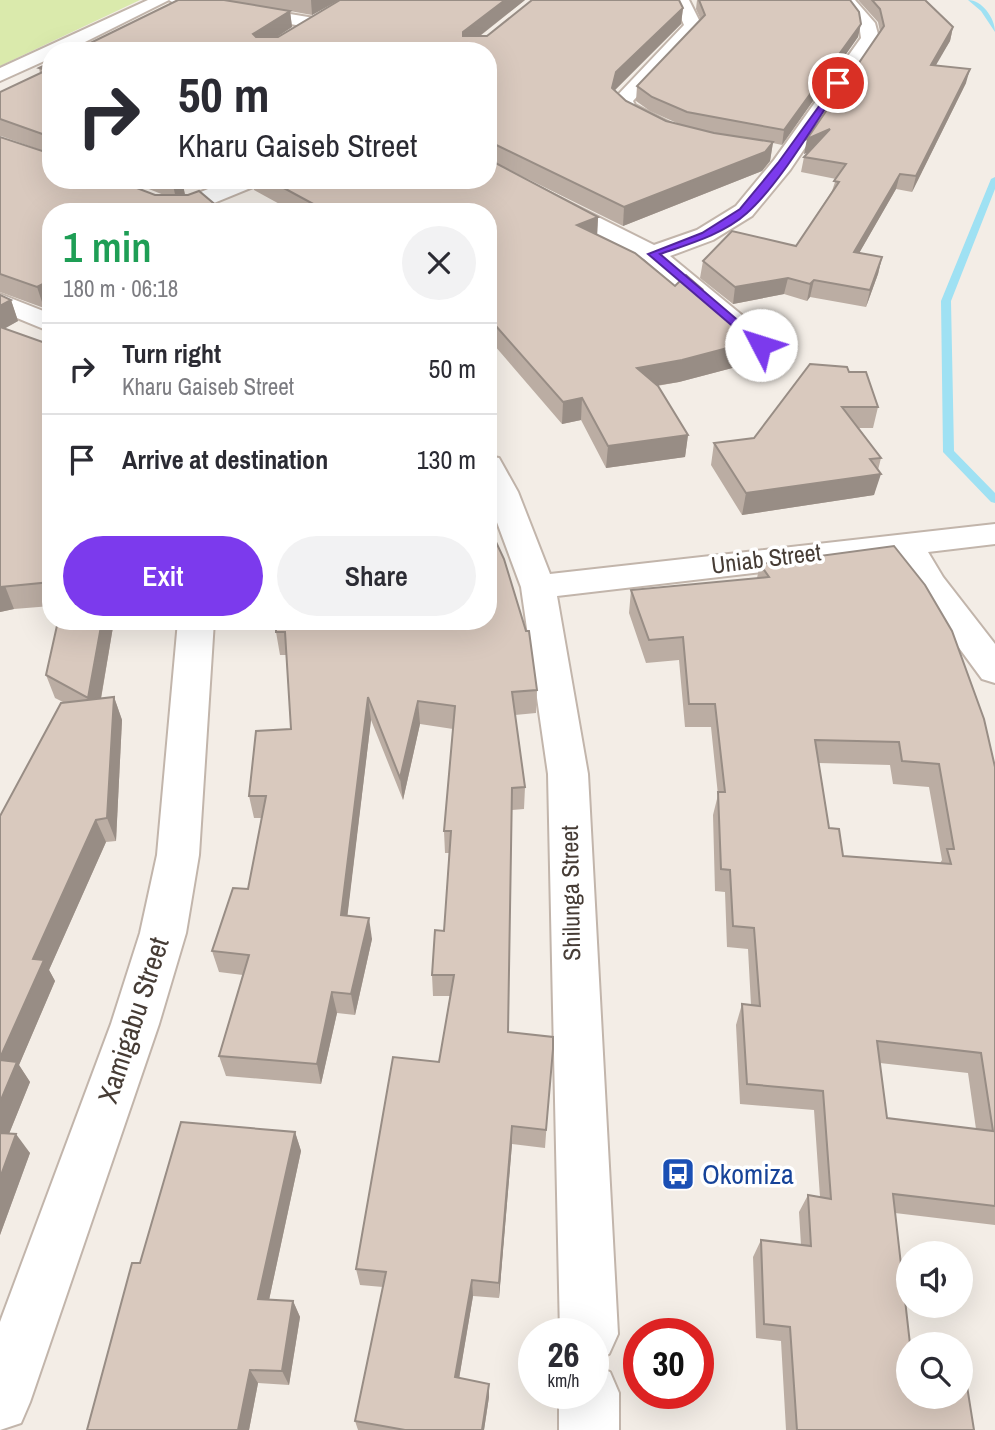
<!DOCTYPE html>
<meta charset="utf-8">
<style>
:root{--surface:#fff;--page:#f2f2f3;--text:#2b2b33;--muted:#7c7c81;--line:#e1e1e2;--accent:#7c3aed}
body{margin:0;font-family:"Archivo Narrow",sans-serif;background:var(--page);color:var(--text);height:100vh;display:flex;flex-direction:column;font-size:26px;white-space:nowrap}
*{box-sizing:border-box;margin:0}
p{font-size:23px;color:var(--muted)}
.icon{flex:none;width:38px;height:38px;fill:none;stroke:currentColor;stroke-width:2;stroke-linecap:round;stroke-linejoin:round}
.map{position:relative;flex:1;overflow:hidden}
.drawer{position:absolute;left:42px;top:203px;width:455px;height:427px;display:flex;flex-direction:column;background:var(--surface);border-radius:28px;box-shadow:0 7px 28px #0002}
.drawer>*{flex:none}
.top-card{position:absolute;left:42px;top:42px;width:455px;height:147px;border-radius:28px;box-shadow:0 7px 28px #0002;background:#fff;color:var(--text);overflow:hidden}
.tools{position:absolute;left:896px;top:1241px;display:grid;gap:14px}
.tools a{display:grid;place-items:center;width:77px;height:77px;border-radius:50%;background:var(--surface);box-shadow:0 7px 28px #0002;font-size:35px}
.speed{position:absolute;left:518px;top:1318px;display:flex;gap:14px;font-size:35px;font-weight:700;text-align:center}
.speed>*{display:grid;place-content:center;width:91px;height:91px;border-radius:50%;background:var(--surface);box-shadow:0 7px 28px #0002;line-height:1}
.speed small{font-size:18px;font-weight:400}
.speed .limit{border:10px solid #d22;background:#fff;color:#111}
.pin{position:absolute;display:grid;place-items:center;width:60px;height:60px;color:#fff;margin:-30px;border:4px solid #fff;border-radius:50%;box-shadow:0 2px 7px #0007}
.me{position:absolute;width:77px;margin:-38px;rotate:310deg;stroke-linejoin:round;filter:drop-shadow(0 0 5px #0008)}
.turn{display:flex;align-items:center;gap:24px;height:147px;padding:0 21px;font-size:32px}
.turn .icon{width:91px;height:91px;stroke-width:2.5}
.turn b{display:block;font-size:49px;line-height:60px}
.round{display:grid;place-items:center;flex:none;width:74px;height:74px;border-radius:37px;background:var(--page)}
.summary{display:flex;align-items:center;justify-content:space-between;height:119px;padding:0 21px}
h1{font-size:42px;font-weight:600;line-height:52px;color:#1e9e55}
.button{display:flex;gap:14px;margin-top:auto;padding:14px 21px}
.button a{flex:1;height:80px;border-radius:42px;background:var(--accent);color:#fff;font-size:28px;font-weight:600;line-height:80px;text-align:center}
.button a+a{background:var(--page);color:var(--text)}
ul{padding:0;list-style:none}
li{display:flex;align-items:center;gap:21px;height:91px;padding:0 21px;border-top:2px solid var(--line)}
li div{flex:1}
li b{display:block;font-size:26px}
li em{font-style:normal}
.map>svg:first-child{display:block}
</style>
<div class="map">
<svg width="995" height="1430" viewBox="0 0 995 1430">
<rect width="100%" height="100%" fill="#f3ede6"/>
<polygon fill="#daeaac" points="0,0 140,0 0,66"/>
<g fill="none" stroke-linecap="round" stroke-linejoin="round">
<g fill="#9fe1f3" fill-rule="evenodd">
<path d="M968,0C982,0 995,18 995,32L981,11Z"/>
<polygon points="995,177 995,189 951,301 954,451 995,493 995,503 991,502 943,452 941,301 991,179"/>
</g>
<defs>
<g id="minor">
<polygon points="148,0 206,0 314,18 322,23 314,28 177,5 169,0 67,51 51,51 51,58 0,81 0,68"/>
<polygon points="673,0 689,0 702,26 633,101 635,105 670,123 673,127 663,133 620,113 613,100 684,25"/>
<polygon points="838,0 855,0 875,23 879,38 790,170 752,216 713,240 670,256 771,339 774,345 771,351 751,351 644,259 488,177 488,162 654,245 697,230 736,206 774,160 861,38 859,24"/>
<polygon points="230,180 261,180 258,185 192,212 166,210 169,205"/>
<polygon points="0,294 51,314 51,332 0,311"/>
<polygon points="488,456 499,458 518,492 550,574 995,524 995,544 928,552 943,577 995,644 995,683 982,679 918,592 897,556 557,596 588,774 618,1334 609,1354 593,1361 593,1334 560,1334 548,774 521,587 488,498"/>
<polygon points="178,621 214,621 199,855 186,933 159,1024 30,1402 21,1423 0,1430 0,1322 111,1024 140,933 157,855"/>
<polygon points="593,1365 610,1372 619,1393 619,1430 559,1430 559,1393 593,1393"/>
</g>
</defs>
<use href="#minor" stroke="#c2b5ab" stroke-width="4"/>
<use href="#minor" fill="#fff" fill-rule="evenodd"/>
</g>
<g fill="#bbada3" fill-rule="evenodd">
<polygon points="178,0 339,0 312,15 290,11 292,27 277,37 525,0 480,36 487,36 683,8 681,24 615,90 626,101 666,121 679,124 650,111 636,101 637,86 701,20 696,9 697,0 850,0 858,37 782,145 773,143 770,161 762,171 623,226 489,160 598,217 597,235 675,286 702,294 758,340 755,362 679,382 657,386 688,435 685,457 606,468 581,420 562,424 488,338 488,212 294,212 254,190 252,180 488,180 74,51"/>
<polygon points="858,0 925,0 953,27 950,41 935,65 966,83 912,192 896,189 859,253 882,257 878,274 866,307 810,297 807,301 784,294 733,304 700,278 703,261 796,246 832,191 836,179 801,172 804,157 808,152 804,154 880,32 878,22"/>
<polygon points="51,62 51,180 155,195 164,195 126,180 182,180 185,195 224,212 51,212 51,304 44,308 0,292 0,137 46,152 1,136 0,136 0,92 40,73 39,68"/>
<polygon points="0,295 11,300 18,321 4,329 51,345 51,606 14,609 0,612"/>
<polygon points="849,372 878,407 873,428 859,428 881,458 878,470 874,495 742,515 711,465 714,443 754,438"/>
<path d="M760,564L995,767V1225L895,1213L908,1396L974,1430H786L781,1341L756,1338L753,1257L761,1240L801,1245L799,1212L808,1195L820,1197L814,1110L740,1104L736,1025L742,1004L751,1005L748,949L727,947L725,892L715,891L713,815L718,795L711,727H685L679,660L646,663L629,613L631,590L757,578ZM819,763L890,765L893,784L929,787L942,860L940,863L843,856L829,828ZM880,1063L968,1073L976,1129L887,1118Z"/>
<polygon points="58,621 114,621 101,699 114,697 122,720 116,841 106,842 49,970 55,981 19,1065 30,1082 9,1134 30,1153 0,1235 0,816 63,702 55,698 46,675"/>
<polygon points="276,621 537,690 536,713 515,715 525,787 524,809 512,810 508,1032 553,1037 545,1148 512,1144 499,1298 473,1296 459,1378 489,1397 484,1430 358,1430 355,1421 383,1287 360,1285 356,1269 439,1062 450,996 433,996 432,975 444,931 449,853 445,853 444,831 453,729 420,724 403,800 371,720 347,916 372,939 355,1015 337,1013 321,1084 226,1076 219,1056 243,975 219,972 212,951 248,889 262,818 254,818 249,796 291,729 286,655 280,655 276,632"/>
<polygon points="295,1132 301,1151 269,1300 293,1301 300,1317 289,1385 258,1383 249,1430 87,1430 140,1263"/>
</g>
<g fill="#988d85">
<polygon points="311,0 339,0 312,15"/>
<polygon points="505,0 525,0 463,49 463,32"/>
<polygon points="683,8 681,24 615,90 612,88 616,72"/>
<polygon points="290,11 292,27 255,51 253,34"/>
<polygon points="861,24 858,37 782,145 784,130"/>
<polygon points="953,27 950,41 928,79 931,65"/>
<polygon points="970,69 966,83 912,192 916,176"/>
<polygon points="830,129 827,145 804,154 807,139"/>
<polygon points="773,142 770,161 762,171 623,226 624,207"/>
<polygon points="900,174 896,189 850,269 854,252"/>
<polygon points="172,180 182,180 185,195 176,199"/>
<polygon points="598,217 597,237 577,225"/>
<polygon points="882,257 878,274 866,307 870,290"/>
<polygon points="788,278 784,294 733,304 735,287"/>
<polygon points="51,280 51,304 44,308 37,287"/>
<polygon points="814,280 810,297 807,301 810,284"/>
<polygon points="11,300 18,321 0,331 0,306"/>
<polygon points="758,340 755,362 679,382 635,389 637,368"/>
<polygon points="582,398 581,420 562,424 563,402"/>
<polygon points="688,435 685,457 606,468 608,446"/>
<polygon points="881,474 874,495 742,515 746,493"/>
<polygon points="5,586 14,609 0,612 0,587"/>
<polygon points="102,621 114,621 97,721 88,698"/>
<polygon points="114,697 122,720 116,841 107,818"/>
<polygon points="368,697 371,720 345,936 341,915"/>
<polygon points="418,701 420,724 403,800 400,778"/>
<polygon points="96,820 106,842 49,970 55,981 19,1065 30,1082 2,1151 0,1149 0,1058 33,959"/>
<polygon points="369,918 372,939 355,1015 351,994"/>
<polygon points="332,992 337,1013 321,1084 317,1064"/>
<polygon points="512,1126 512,1144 499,1298 499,1283"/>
<polygon points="295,1132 301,1151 266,1314 258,1299"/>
<polygon points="16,1134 30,1153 0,1235 0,1178"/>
<polygon points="472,1280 473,1296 457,1391 455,1377"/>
<polygon points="293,1301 300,1317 289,1385 282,1371"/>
<polygon points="250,1370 258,1383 249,1430 238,1430"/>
<polygon points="489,1384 489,1397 484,1430 482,1430"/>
</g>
<g fill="#d9c9be" stroke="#988d85" stroke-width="2" fill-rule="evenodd">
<polygon points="178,0 224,0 290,11 253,34 256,37 278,37 340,0 505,0 463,32 463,36 487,36 532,0 679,0 683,8 616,72 612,88 626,101 666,121 714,133 773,142 765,152 624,207 488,141 488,51 74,51"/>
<polygon points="699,0 850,0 859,12 861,24 784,130 687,112 652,97 637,86 705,15"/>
<polygon points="872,0 925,0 953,27 931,65 970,69 916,176 900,174 854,252 882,257 870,290 814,280 810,284 788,278 735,287 703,261 732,231 796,246 839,182 834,181 846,164 804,157 830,129 807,139 884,26 880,9"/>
<polygon points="51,62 51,180 116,180 155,195 188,195 199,191 224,212 51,212 51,280 37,287 0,274 0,137 45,152 48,150 48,136 0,119 0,92 47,70 39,68"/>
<polygon points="488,159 598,217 577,225 635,253 675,286 686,275 702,289 697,290 758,340 682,360 637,368 658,386 688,435 608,446 582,398 563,402 488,317 488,309 492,309 488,305 488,212 328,212 269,180 488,180"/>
<polygon points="0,295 11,300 0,306"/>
<polygon points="0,327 51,345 51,582 0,587"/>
<polygon points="810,364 847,367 849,372 866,372 878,407 842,407 881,458 870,459 881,474 746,493 714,443 754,438"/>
<polygon points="488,525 504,559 526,631 529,631 537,690 512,692 525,787 512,788 508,1032 553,1037 553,1049 546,1130 512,1126 499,1283 472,1280 455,1377 489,1384 482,1430 405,1430 355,1421 386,1272 356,1269 393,1057 439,1062 454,975 432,975 435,930 444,931 451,831 444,831 455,706 418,701 400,778 368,697 341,915 369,918 351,994 332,992 317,1064 219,1056 249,955 212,951 233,888 248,889 266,796 249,796 256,731 291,729 285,632 276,632 276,621 488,621"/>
<path d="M894,546L925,585L952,631L984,719L995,767V1206L893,1194L910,1344H908V1396H961V1385L967,1386L974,1430H797L790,1327L764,1324L761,1240L811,1246L808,1195L831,1199L823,1091L747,1084L742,1004L760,1006L754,928L733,926L730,870L721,869L718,792H725L715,704H689L683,637L649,640L631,590L769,577L760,564ZM815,740L899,742L902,761L939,764L954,849H947L951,864L843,856L839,829L829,828ZM877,1041L981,1053L993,1131L887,1118Z"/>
<polygon points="58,621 102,621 88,698 46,675"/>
<polygon points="114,697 107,818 96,820 33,959 44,960 0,1058 0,816 61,703"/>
<polygon points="0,1060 17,1062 0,1102"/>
<polygon points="181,1122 295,1132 258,1299 293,1301 282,1371 250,1370 238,1430 87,1430 132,1263 140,1263"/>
<polygon points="0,1133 16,1134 0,1178"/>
</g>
<path fill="#7c3aed" stroke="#51269a" stroke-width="2" d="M838,80L842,83C816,121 780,184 747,213C724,234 689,244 660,254L767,345L757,347L648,254L702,233L740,209L778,163Z"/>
<defs>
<symbol id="bus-square" viewBox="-11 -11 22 22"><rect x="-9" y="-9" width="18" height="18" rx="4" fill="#1a4fb4" stroke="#fff"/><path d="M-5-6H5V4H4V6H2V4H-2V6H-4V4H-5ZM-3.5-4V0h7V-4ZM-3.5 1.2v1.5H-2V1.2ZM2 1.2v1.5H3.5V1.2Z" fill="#fff"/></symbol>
</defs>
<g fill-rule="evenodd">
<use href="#bus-square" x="659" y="1155" width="38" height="38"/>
</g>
<g text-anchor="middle" stroke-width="7" stroke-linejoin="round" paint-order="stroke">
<g font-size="24" fill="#463c35" stroke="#fff">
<text transform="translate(766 559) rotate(-7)" y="8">Uniab Street</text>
<text transform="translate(571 893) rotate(-91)" y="8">Shilunga Street</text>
</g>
<g font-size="28" fill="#463c35" stroke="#fff">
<text transform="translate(133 1020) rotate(-72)" y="10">Xamigabu Street</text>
</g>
<g font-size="28" fill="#164399" stroke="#fff" text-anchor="start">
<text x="702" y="1184">Okomiza</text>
</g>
</g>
</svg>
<div class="tools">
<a><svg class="icon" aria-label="sound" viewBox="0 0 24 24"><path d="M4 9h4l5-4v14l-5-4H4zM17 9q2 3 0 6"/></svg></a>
<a><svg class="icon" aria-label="search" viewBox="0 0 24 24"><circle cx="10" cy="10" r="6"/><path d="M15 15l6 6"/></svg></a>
</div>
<div class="speed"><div>26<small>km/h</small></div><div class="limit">30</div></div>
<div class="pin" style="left:838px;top:83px;background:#d93025"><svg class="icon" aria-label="arrive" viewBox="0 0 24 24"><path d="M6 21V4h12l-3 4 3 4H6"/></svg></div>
<svg class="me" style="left:761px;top:345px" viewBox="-20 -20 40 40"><circle r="19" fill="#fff"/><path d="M0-13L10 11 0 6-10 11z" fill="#7c3aed"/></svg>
<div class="top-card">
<div class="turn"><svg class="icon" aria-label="right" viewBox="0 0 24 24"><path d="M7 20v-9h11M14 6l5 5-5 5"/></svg><div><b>50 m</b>Kharu Gaiseb Street</div></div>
</div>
<section class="drawer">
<div class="summary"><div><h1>1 min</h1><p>180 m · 06:18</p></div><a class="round"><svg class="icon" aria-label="close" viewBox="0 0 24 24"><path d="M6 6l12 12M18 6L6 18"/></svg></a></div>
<ul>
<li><svg class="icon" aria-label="right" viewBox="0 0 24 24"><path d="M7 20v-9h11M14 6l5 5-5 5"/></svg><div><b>Turn right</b><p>Kharu Gaiseb Street</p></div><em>50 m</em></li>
<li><svg class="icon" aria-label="arrive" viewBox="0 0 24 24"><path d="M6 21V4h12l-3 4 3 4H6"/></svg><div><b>Arrive at destination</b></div><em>130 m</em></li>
</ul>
<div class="button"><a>Exit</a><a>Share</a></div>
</section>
</div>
